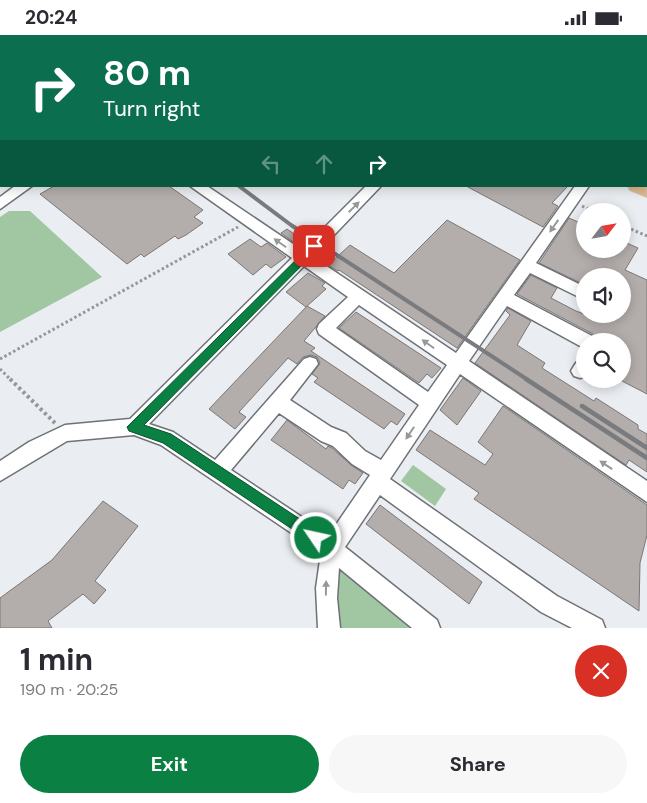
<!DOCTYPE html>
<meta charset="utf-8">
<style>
:root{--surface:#fff;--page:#f7f7f7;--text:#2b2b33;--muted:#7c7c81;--accent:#0b8043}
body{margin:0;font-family:"DM Sans",sans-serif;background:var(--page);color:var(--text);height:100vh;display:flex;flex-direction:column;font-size:19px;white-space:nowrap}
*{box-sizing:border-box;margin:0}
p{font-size:16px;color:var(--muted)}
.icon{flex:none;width:28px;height:28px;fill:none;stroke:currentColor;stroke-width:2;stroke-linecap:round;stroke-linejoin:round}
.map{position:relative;height:593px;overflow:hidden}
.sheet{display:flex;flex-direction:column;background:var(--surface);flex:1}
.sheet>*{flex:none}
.top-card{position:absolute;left:0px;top:0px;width:648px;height:152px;box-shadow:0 2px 12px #0003;background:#0b6e4f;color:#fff;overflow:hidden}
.needle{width:32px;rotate:59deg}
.tools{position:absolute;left:576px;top:168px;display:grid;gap:10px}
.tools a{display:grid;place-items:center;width:55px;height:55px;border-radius:50%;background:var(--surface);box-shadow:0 2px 12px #0003;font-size:25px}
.pin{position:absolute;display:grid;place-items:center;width:42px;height:42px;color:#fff;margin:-21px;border-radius:10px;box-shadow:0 2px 8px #0006}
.me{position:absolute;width:55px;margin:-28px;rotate:304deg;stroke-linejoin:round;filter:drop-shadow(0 0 4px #0008)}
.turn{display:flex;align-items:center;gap:18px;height:105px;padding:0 20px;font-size:22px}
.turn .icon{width:65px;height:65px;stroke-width:2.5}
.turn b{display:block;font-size:35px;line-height:42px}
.lanes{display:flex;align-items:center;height:48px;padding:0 20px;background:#0003;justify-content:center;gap:25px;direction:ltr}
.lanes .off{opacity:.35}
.round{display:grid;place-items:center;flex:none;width:52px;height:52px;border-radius:26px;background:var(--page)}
.headline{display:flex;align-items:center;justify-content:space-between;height:85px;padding:0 20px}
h1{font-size:30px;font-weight:700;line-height:38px}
.button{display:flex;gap:10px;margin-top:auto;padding:10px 20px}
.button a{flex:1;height:58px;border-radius:30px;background:var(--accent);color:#fff;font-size:20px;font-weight:700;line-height:58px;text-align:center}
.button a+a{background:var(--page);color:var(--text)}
.status{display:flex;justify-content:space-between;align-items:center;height:35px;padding:0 25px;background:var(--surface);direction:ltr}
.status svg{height:14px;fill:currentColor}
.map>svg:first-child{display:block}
</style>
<div class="status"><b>20:24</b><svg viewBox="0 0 49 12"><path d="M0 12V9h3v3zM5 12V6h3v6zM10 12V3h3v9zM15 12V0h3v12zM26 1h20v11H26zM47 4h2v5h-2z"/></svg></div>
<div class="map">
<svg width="647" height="593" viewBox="0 0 647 593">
<rect width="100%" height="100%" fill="#eaedf1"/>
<g fill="#a1c6a2">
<polygon points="9,176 30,176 102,242 0,297 0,182"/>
<polygon points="413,430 446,454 435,471 401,446"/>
<polygon points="342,532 414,593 339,593 333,535"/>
</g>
<g fill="#b3adab" stroke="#7c7775">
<polygon points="54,151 169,151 203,175 194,182 203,188 186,200 178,204 175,201 144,222 141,219 127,229 40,159"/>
<polygon points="466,151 568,151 552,168 558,171 543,192"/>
<polygon points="569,183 585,190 585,214 622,214 622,206 638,213 625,235 647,245 647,359 622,346 622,306 596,306 593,299 517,259 531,240 557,253 551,263 576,276 584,279 622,279 622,240 585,241 585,250 539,228"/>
<polygon points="447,185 520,225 457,313 339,235 338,236 328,230 350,210 394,238"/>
<polygon points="287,194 307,208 302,213 281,198"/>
<polygon points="250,204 261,212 267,208 286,222 271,233 266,229 253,240 228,219"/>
<polygon points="308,238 325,248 322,251 326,254 306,272 286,257"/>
<polygon points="307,271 325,281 304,306 315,313 311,316 405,379 397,390 391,386 384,394 314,347 318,343 312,339 320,328 317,322 311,320 303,322 297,329 288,323 239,377 246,382 235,394 209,374"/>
<polygon points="508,273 531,286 517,310 545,328 542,333 594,366 596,363 638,390 638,394 647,399 647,437 629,425 626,430 475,328 510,280 506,276"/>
<polygon points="356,277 441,333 432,343 427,339 419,348 339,293"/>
<polygon points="463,343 481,356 457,390 440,375"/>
<polygon points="503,371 647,470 647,500 640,528 639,576 474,464 479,458 416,415 430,395 485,430 493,419 478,407"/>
<polygon points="287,385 326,414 328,411 332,413 351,430 363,438 355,449 349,445 343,454 271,405"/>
<polygon points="103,466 138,491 95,546 106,555 94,569 83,559 48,586 52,593 0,593 0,563 52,525"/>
<polygon points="380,470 482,547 469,569 366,489"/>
</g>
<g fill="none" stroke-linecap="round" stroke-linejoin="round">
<defs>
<g id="minor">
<rect x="0" y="14" width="1" height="7"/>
<polygon points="647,54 647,61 646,61 646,54"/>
<polygon points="1,76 1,84 0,85 0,77"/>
<polygon points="15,151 32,151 0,174 0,162"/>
<path d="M190,151H207L302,215L366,151H381L313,222L456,318L575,151H589L536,228L585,252V265L530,238L514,260L592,301L594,306H585V313L580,311L507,271L469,326L647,446V467L460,339L390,444L557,561L602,585L605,593H572L541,577L380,460L345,512L437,585L440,593H412L339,533L337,563L340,593H318L316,553L321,518L161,410L134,400L67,406L0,446V426L29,407L65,390L130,384L292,223ZM304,231L348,262L319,289L317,294L319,299L419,370L381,425L365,416L346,398L331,392L290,365L318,329L316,324L310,322L304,324L215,425L173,397L149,389ZM359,270L447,330L428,357L336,293ZM279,378L321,406L333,411L352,429L370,440L329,500L231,435Z"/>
<path d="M585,322V342L580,343L574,341L571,336C575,329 578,324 585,322Z"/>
</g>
<g id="major">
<rect x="310" y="0" width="14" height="1"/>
<rect x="329" y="0" width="14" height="1"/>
<polygon points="646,149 647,162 630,155 628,151 646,151"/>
</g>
</defs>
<use href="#minor" stroke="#6e7175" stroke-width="3"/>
<use href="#major" stroke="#c8c8c8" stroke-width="2"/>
<polyline stroke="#95979a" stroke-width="2.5" stroke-dasharray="2 2" stroke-linecap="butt" points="598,0 601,1"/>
<g stroke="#95979a" stroke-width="3" stroke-dasharray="2.5 2.5" stroke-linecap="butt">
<polyline points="582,171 593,176"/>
<polyline points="622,190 647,201"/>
<polyline points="0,324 238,192"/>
<polyline points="0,334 11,345"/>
</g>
<polyline stroke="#95979a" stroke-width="4" stroke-dasharray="3 3" stroke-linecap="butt" points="10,344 55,388"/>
<use href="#minor" fill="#fff" fill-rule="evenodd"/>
<use href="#major" fill="#dfb68b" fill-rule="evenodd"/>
<polyline stroke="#797b7e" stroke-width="4" points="239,151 291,190 528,345"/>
<g stroke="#797b7e" stroke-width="4.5">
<polyline points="526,344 647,423"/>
<polyline points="582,371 647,413"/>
</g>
</g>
<defs><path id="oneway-solid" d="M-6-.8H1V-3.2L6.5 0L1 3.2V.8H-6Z" transform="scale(1.25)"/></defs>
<g fill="#979898">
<use href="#oneway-solid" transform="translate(354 172) rotate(-45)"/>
<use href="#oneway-solid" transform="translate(554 191) rotate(125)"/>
<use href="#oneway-solid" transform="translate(280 208) rotate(-145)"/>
<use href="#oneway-solid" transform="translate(428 309) rotate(-145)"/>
<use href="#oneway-solid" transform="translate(410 398) rotate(124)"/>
<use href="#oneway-solid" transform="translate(606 430) rotate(-146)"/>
<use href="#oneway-solid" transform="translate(326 553) rotate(-89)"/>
</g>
<polygon fill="#0b8043" stroke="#07532c" points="314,207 318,209 318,214 144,390 171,399 321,498 323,503 321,508 316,510 163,408 129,396 127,392"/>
</svg>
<div class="tools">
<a><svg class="needle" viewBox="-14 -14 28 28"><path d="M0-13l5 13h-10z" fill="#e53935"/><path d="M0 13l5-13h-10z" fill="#7c7c81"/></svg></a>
<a><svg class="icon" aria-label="sound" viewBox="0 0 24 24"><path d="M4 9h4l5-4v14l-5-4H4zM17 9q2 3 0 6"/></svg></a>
<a><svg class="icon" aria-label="search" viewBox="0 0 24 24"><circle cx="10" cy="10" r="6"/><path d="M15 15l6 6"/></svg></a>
</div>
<div class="pin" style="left:314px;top:211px;background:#d93025"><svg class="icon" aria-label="arrive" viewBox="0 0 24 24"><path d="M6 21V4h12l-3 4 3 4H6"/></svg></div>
<svg class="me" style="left:316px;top:503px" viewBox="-20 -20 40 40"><circle r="17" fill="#0b8043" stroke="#fff" stroke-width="3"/><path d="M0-11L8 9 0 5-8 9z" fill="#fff"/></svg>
<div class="top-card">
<div class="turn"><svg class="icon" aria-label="right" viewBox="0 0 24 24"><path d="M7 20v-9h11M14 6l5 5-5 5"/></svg><div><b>80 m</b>Turn right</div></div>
<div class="lanes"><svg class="icon off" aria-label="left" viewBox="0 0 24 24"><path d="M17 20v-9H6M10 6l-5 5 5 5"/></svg><svg class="icon off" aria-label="ahead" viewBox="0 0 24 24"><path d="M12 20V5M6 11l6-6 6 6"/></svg><svg class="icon" aria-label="right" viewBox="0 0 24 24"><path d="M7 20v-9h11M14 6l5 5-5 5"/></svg></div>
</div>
</div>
<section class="sheet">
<div class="headline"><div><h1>1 min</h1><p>190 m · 20:25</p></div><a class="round" style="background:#d93025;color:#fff"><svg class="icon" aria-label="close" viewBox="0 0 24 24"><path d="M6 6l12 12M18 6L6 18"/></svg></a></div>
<div class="button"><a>Exit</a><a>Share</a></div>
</section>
